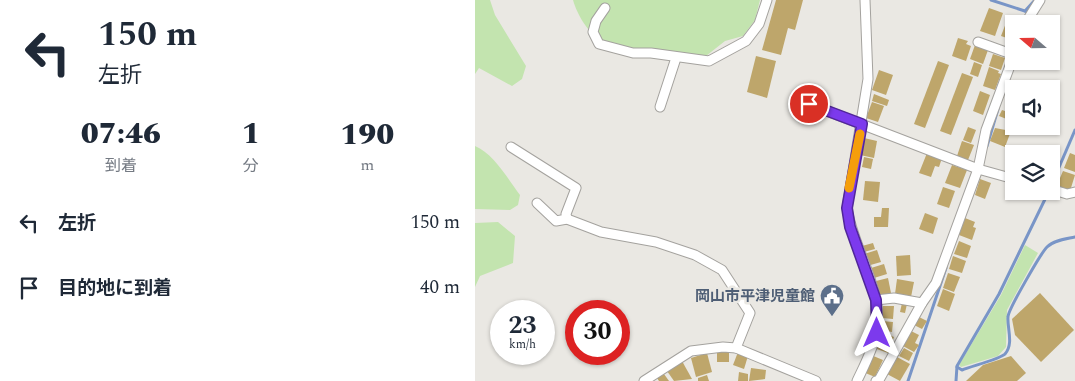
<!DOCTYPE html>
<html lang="ja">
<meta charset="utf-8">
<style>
:root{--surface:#fff;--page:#f6f6f7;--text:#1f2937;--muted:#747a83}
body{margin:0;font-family:Spectral,"Noto Sans JP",serif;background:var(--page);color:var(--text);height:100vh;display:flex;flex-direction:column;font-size:19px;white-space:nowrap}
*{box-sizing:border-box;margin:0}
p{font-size:16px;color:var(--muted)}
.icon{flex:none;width:28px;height:28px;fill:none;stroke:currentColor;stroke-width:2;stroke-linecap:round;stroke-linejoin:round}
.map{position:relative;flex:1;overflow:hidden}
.panel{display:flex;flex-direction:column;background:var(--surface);width:475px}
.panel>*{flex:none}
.top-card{background:#fff;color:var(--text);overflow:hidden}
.needle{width:32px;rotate:290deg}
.fabs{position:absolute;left:530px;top:15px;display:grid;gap:10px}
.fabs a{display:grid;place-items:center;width:55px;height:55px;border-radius:0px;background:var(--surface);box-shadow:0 1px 4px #0004;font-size:25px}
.speed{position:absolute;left:15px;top:300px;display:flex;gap:10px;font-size:25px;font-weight:700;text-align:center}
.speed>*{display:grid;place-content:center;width:65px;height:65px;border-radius:50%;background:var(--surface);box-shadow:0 1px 4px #0004;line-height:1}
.speed small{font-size:12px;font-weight:400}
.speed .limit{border:8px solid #d22;background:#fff;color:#111}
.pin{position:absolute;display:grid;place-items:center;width:42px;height:42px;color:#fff;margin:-21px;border:2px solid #fff;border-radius:50%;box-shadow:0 1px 5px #0007}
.me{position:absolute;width:55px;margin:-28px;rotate:0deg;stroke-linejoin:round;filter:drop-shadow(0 0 4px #0008)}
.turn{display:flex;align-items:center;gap:18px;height:105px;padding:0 15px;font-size:22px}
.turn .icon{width:65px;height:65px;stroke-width:2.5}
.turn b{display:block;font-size:35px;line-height:42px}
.eta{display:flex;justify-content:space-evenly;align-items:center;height:85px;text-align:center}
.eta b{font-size:30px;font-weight:800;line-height:35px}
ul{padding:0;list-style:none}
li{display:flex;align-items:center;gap:15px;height:65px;padding:0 15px}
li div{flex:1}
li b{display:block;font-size:19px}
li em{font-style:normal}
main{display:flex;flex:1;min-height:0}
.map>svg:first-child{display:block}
</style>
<main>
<section class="panel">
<div class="top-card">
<div class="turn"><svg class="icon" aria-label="left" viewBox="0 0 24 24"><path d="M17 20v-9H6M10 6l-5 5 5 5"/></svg><div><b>150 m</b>左折</div></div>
</div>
<div class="eta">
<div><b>07:46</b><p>到着</p></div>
<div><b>1</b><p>分</p></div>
<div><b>190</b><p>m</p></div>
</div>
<ul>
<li><svg class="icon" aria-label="left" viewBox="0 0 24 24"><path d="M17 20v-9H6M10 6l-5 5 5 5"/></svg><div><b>左折</b></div><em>150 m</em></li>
<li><svg class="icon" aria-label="arrive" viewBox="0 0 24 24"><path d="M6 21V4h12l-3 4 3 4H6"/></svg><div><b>目的地に到着</b></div><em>40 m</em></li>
</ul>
</section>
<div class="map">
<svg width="600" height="381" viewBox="0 0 600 381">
<rect width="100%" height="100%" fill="#eae8e3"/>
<g fill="#c3e4af">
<polygon points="0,0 15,0 20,15 51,66 47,79 37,86 4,68 0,74"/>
<path d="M98,0H285L280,20L268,36L250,41L231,56C198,55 157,55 127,40C113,34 102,14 98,0Z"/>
<path d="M0,146C18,153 33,179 45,195L43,205L35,210L0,209Z"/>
<polygon points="23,222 40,236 38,263 5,276 0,287 0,223"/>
<polygon points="550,245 563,253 532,310 531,347 523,356 486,367 484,365 526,295"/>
</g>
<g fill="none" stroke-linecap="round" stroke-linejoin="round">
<g stroke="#7995c7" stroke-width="3">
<polyline points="516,0 556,13"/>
<polyline points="550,11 560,0"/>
<polyline points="556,24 559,17"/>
<polyline points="512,146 523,109"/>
<polyline points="576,186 600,130"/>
<path d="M482,367L487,370C497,366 525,359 530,354C539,344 532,328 533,317C533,310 566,253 572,247C579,240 591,239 600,237"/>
<polyline points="433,381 471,268"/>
<polyline points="481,381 482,366 524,294 574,191"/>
</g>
</g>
<g fill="#bea66b">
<polygon points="301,0 328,0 320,30 313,28 306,55 287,50"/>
<polygon points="514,8 528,13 520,36 505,31"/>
<polygon points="531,23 539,26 538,40 526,36"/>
<polygon points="483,38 493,41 491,44 496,46 491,61 477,56"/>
<polygon points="500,45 513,50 508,64 495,59"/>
<polygon points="518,54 530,58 526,70 514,66"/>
<polygon points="281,56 301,61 292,98 272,92"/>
<polygon points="463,61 474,65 450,128 439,124"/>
<polygon points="499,62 507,65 503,77 495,74"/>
<polygon points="514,67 524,71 523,73 526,74 520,90 508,86"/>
<polygon points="404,70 418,75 411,95 397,90"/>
<polygon points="487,73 498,77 476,135 465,131"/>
<polygon points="505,91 515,95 508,115 498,111"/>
<polygon points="399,94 414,100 412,106 397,101"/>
<polygon points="397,102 409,106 403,122 391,118"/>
<polygon points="533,102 539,104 539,122 524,116 527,110 530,111"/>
<polygon points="493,127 501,130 496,143 488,140"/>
<polygon points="520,128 536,131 530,147 515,141"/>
<polygon points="389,138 402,141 399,158 385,155"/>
<polygon points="487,141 499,145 493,160 482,156"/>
<polygon points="452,153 467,158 464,167 460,166 456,177 444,173"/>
<polygon points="595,153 600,155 600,172 589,168"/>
<polygon points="389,157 398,159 396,169 387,167"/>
<polygon points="477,165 492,170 485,188 470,183"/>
<polygon points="588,171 600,175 595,191 582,185"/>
<polygon points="505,179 516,183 510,199 500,195"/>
<polygon points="390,181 405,182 403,202 388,200"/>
<polygon points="468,187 480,191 474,208 462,204"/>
<polygon points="407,208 414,208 413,227 399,227 399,217 406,217"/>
<polygon points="450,213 463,218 458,234 444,229"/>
<polygon points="490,218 500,222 498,227 501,228 497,240 484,235"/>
<polygon points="484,241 496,246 492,258 479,254"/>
<polygon points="398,243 400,249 389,252 387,246"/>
<polygon points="402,250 406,262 392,266 389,254"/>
<polygon points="435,255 436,275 422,276 421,256"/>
<polygon points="478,256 491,261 487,273 474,269"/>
<polygon points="409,264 412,274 399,278 396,268"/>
<polygon points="473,273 485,277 479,292 468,288"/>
<polygon points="413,278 416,293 404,296 401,281"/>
<polygon points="422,279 439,282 436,297 420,294"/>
<polygon points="468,289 480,294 474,311 462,306"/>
<polygon points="565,293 599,330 566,362 540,335 537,319"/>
<polygon points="427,303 432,304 430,313 425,312"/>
<polygon points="408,306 419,306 418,319 407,318"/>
<polygon points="444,317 452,321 447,329 439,325"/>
<polygon points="407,321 418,322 417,332 405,330"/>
<polygon points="405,331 419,337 413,353 399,348"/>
<polygon points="436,331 444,335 440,343 444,345 439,352 428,346"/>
<polygon points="429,348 438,353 434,361 424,356"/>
<rect x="242" y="351" width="12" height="11"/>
<polygon points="263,352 273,356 269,369 258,365"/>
<polygon points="232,353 237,372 221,377 216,358"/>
<polygon points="396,355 408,360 400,377 388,372"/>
<polygon points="536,356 551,373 542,381 491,381 508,365"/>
<polygon points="422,357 435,364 425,381 412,374"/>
<polygon points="207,361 217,379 199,381 192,371"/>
<polygon points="276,368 291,370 290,379 274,381"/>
<polygon points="264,372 273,374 273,381 263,381"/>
<polygon points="189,374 194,381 184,381 182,378"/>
<polygon points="232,375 234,381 223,381 223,378"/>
</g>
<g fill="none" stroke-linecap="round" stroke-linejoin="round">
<defs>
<g id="street">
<polyline points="130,8 121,21 118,32 124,44 158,53 176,53 234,61 271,41 284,24 292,0"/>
<polyline points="550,24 565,0"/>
<polyline points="503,42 539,55"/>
<polyline points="334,104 503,169 539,179"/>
<polyline points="185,107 201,58"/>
<polyline points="36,147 101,188 91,214 92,219"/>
<polyline points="576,189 592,194 600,192"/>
<polyline points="62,203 81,221 92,219 126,232 181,242 220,255 247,270 275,313 261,348"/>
<polyline points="401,300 419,298 447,303"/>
<polyline points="169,381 216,351 248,347 261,348 341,381"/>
<path d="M382,381C389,366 397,351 401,335C411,293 378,249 372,208L393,79L390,0"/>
<polyline points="401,381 404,380 447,303 461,283 503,169 511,130 539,55"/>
</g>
</defs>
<use href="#street" stroke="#a4a29e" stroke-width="11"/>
<use href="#street" stroke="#fff" stroke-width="9"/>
</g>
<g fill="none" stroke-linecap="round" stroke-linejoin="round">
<defs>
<polyline id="route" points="334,104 387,124 372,208 375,227 401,300 402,333"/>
</defs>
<use href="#route" stroke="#51269a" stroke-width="12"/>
<use href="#route" stroke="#7c3aed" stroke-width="9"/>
<polyline stroke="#f59e0b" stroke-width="9" points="374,188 385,134"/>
</g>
<defs>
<symbol id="civic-pin" viewBox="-11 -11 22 30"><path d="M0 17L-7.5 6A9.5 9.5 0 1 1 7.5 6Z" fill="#5c6f8a" stroke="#eae8e3"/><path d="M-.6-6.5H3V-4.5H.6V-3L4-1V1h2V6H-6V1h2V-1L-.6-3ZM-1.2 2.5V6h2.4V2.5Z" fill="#fff"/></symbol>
</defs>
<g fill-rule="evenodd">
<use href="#civic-pin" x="343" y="282" width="28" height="38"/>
</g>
<g text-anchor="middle" stroke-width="5" stroke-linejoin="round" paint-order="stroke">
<g font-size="15" font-weight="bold" fill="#4e5e75" stroke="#eae8e3" text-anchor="end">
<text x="340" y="301">岡山市平津児童館</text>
</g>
</g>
</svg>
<div class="fabs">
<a><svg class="needle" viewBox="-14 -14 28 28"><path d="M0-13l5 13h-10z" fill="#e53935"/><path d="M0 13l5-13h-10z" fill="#747a83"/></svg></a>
<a><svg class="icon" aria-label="sound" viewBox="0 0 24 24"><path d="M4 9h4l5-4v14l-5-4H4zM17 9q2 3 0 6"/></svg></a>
<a><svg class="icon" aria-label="layers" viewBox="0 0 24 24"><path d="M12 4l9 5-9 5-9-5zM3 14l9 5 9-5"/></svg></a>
</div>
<div class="speed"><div>23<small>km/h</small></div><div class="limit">30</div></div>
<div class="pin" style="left:334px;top:104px;background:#d93025"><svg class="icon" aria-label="arrive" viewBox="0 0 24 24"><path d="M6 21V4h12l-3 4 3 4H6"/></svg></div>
<svg class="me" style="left:402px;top:333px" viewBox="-20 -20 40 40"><path d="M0-17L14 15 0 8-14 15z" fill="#7c3aed" stroke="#fff" stroke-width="4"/></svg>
</div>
</main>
